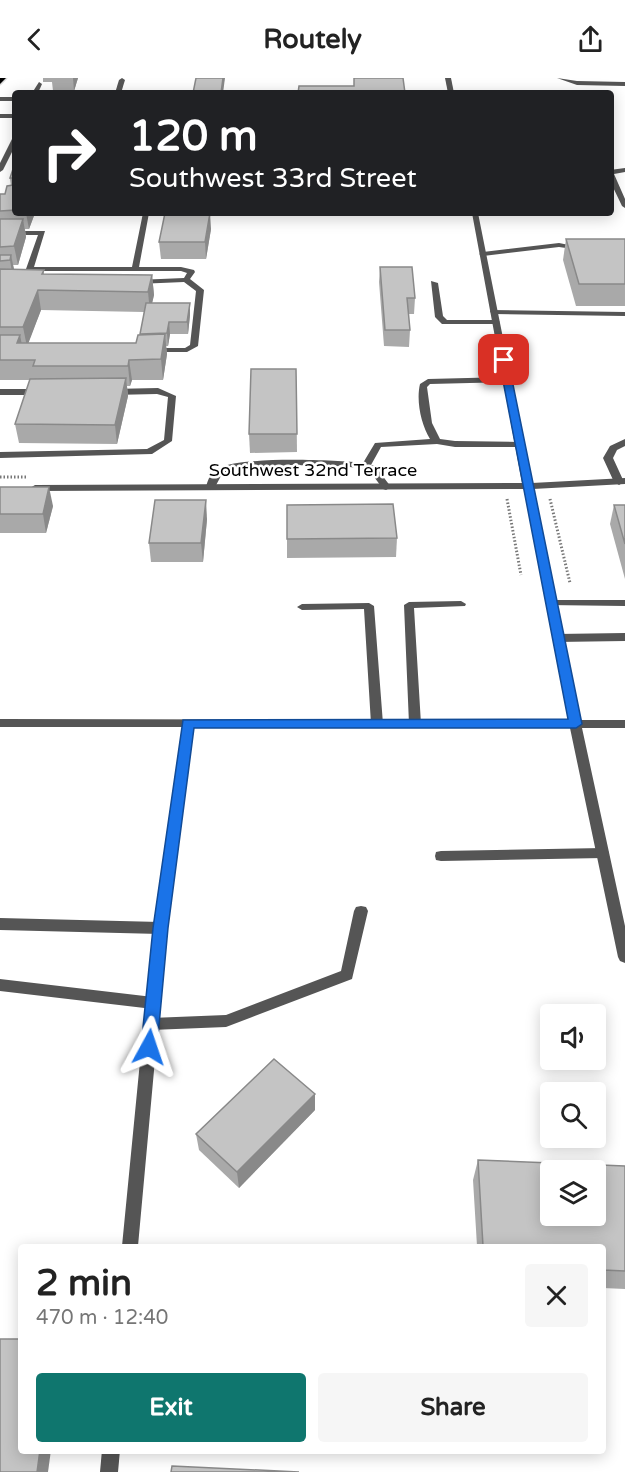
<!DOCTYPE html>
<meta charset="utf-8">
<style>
:root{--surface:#fff;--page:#f6f6f6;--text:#222;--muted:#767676;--accent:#0f766e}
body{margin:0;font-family:"Varela Round",sans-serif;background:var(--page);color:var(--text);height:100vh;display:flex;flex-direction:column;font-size:22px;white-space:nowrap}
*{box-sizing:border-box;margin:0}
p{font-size:20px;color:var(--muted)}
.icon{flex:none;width:33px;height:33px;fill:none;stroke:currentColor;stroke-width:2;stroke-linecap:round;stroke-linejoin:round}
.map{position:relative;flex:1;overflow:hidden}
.side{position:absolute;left:18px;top:1166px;width:588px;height:210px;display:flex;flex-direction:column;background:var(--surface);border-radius:6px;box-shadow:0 3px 15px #0003}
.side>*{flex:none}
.top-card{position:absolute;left:12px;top:12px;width:602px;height:126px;border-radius:6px;box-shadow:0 3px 15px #0003;background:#202124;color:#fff;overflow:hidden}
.tools{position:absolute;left:540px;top:926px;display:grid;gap:12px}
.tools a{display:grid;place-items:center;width:66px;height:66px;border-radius:6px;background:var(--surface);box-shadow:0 3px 15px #0003;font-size:30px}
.pin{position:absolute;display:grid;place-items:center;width:51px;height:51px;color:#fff;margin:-26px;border-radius:12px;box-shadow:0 3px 9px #0006}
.me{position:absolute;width:66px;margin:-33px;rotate:5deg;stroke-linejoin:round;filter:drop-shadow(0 0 4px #0008)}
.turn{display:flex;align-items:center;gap:21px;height:126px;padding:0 18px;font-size:27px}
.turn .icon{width:78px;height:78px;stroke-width:2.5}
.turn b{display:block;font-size:42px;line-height:51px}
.round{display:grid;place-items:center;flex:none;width:63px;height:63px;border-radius:6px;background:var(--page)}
.overview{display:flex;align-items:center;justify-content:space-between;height:102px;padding:0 18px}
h1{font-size:36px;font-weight:700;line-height:45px}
.button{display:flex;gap:12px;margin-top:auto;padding:12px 18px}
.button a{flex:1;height:69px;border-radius:6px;background:var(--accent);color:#fff;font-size:24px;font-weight:700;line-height:69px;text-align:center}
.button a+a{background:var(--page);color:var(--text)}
header{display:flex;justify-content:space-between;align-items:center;height:78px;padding:0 18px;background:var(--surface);font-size:27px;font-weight:700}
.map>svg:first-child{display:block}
</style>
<header><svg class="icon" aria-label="back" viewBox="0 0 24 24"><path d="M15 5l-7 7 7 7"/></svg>Routely<svg class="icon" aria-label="share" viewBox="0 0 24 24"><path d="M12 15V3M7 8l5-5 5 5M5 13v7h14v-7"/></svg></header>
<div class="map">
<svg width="625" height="1394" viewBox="0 0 625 1394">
<rect width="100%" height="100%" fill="#fff"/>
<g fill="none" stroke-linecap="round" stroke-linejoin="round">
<defs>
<polygon id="primary" points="0,0 6,0 0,6"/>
</defs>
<use href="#primary" stroke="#dbdbdb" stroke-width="3"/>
<g stroke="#777" stroke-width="3" stroke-dasharray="1.5 2" stroke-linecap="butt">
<polyline points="0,399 26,399"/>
<polyline points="507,421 521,497"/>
<polyline points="550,421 570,505"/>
</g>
<g fill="#555" fill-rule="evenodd">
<polygon points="122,0 125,2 121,15 115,15 119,2"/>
<polygon points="557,0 577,3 625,4 625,8 577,7"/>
<polygon points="39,4 42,6 38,15 32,15"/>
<rect x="0" y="19" width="15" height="4"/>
<rect x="0" y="36" width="15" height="4"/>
<polygon points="15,59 15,68 3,92 0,94 0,85 12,61"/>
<polygon points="625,90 625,94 614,96 625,121 625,130 622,128 610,103 610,92"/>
<polygon points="143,135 149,135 139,189 181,189 194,192 195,194 190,201 204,212 198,268 187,274 151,274 147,272 151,270 185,270 190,267 196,213 184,204 137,206 133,204 137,202 184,200 187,195 181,193 30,193 26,191 38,157 0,157 0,153 45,153 34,189 132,189"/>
<polygon points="559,165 584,170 580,172 559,169 483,178 479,176 483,174"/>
<polygon points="431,203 438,205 443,238 447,242 496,242 500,244 496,246 442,246 435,239"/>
<polygon points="491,232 625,234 625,238 494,236 490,234"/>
<path d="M507,299L510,300V304L430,306L427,309L432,345L440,361L455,363L520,364L523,365V369H455L437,366L381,369L371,387L375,388L391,409L386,412L383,411L369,392C347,385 240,385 222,396L214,411H208L206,409C208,401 211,394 219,390C242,378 335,382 363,385L375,365L430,361C421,346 416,323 420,306L428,301Z"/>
<polygon points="158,310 176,318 172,363 152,376 0,380 0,374 147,371 164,362 168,319 157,316 112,317 108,314 112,311"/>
<polygon points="0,311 41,311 45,314 41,317 0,317"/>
<polygon points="625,361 625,368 617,372 613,380 624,404 619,407 614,404 603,380 610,368"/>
<polygon points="551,522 625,522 625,528 547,527 546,525 547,523"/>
<polygon points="461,523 466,526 465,528 414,530 421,646 419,649 411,649 409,646 404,527 409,524"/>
<polygon points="369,525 374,528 383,646 377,650 371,646 364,531 302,532 297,529 302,526"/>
<polygon points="625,555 625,563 557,564 552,560 557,556"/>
<polygon points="603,770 607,771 609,775 607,779 603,780 441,783 436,782 435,778 436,774 441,773"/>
<polygon points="361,828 366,829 368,833 352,901 226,949 151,952 146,950 144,946 146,942 151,940 226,937 341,893 354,833 356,829"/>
<polygon points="0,840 160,844 165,846 167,850 165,854 160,856 0,852"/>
<polygon points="0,901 153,919 158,921 160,925 158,929 153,931 0,913"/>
</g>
<g fill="#555" fill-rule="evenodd">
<polygon points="445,0 451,0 454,15 448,15"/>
<polygon points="472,135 478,135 532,405 625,400 625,406 533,411 580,642 625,642 625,650 582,650 625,848 625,885 620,883 618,879 570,650 193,649 167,850 138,1168 122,1168 153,850 182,649 0,649 0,641 569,642 524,411 35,413 30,410 35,407 522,405"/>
<polygon points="102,1372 120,1372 118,1394 100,1394"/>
</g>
<use href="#primary" fill="#000" fill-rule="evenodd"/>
</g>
<g fill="#a9a9a9" fill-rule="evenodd">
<polygon points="43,0 78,0 74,13 53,13 52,4 43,4"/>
<path d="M15,88V135H35L29,151H25L26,159L18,187H13L14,191L44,192V196L152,197L154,217L152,225H190V237L188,256H170L168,268H166L167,276L163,302H132L130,308H127L128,318L117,366L19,365L15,346L30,302H0V116H5L11,108L10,100ZM41,232L144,234L140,257L136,265H28Z"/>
<rect x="231" y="135" width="86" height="2"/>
<polygon points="211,151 206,181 161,181 159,164"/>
<polygon points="566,161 625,161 625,228 576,228 563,182"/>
<polygon points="380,189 415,220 414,236 408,236 410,252 409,269 384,268 379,204"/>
<polygon points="296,291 297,374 250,375 249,356"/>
<polygon points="0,409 53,428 46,455 0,455"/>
<polygon points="614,427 625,427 625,501 610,446"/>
<polygon points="207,441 203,484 151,484 149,465"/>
<polygon points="397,460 396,479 287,480 287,461"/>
<polygon points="315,1032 239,1110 199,1072 196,1056"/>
<polygon points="478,1082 625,1088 625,1211 603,1210 603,1168 477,1168 473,1102"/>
</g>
<g fill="#898989">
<polygon points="73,0 78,0 74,13"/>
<polygon points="223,0 225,0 223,15 221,15"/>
<polygon points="26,135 35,135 29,151"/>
<polygon points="210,135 211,151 206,181 205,164"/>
<polygon points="23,141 26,159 18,187 14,168"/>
<polygon points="11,177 15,196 13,201 10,182"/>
<polygon points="152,197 154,217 150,234 148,214"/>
<polygon points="38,212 41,232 27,269 23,249"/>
<polygon points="190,225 190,237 188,256 187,244"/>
<polygon points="169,244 170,256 168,268 167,255"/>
<polygon points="165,256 167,276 163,302 161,281"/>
<polygon points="20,257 24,277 17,265"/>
<polygon points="129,282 132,302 130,308 128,288"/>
<polygon points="126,300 128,318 117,366 115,347"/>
<polygon points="49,409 53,428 46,455 43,436"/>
<polygon points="206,422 207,441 203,484 201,465"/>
<polygon points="315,1016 315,1032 239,1110 237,1094"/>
<polygon points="40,1372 51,1372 48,1394 37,1394"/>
</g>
<g fill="#c4c4c4" stroke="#898989" stroke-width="1.5" fill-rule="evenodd">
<polygon points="196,0 223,0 221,15 193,15"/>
<polygon points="354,0 403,0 405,15 298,15 299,8 354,8"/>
<polygon points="14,88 15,88 15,132 0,133 0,116 5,116 7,108 13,107 13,100 10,100"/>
<polygon points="165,135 210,135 205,164 159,164"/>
<polygon points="0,141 23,141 14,168 0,169"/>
<polygon points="566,161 625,161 625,206 579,206"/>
<polygon points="0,177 11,177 10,182 0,183"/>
<polygon points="380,189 412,189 415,220 407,220 410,252 385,252"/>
<polygon points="0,191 44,192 42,196 152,197 148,214 38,212 23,249 0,249"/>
<polygon points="146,225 190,225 187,244 169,244 167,255 140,256"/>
<polygon points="165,256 161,281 129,282 128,288 33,288 35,282 0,282 0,257 20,257 17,265 136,265 138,257"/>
<polygon points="251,291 296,291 297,356 249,356"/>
<polygon points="126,300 115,347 15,346 30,301"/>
<polygon points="0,409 49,409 43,436 0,436"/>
<polygon points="155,422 206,422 201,465 149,465"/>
<polygon points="393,426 397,460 287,461 287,427"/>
<polygon points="614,427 625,427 625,466"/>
<polygon points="274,981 315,1016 237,1094 196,1056"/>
<path d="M478,1082L625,1088V1193L603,1192V1168H483ZM550,1092H596V1137H550Z"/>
<polygon points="0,1261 21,1261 21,1372 40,1372 37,1394 0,1394"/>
<polygon points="172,1388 299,1394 171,1394"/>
</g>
<polygon fill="#1a73e8" stroke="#114b97" stroke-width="1.5" points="504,280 508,282 582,646 576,650 194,650 168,850 157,969 155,974 149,976 143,974 141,969 153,850 183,642 568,641 499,282"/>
<g text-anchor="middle" stroke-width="5" stroke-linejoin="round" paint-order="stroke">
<g font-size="18" fill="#000" stroke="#fff">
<text x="313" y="398">Southwest 32nd Terrace</text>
</g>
</g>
</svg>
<div class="tools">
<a><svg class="icon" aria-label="sound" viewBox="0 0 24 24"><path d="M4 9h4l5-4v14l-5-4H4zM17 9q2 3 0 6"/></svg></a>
<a><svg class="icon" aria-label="search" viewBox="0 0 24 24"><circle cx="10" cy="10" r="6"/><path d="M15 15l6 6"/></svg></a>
<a><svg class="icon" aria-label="layers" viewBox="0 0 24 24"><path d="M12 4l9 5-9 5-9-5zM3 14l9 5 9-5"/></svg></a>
</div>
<div class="pin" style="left:504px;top:282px;background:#d93025"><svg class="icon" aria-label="arrive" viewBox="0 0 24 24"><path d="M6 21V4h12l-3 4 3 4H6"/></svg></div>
<svg class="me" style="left:149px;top:969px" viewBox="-20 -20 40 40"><path d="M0-17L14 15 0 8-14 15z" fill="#1a73e8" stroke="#fff" stroke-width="4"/></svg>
<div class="top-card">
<div class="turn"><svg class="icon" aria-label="right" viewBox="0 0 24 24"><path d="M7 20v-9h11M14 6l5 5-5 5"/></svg><div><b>120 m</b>Southwest 33rd Street</div></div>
</div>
<section class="side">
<div class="overview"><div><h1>2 min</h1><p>470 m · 12:40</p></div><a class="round"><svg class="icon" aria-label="close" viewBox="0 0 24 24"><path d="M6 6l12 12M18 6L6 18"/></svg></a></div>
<div class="button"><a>Exit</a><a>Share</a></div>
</section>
</div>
